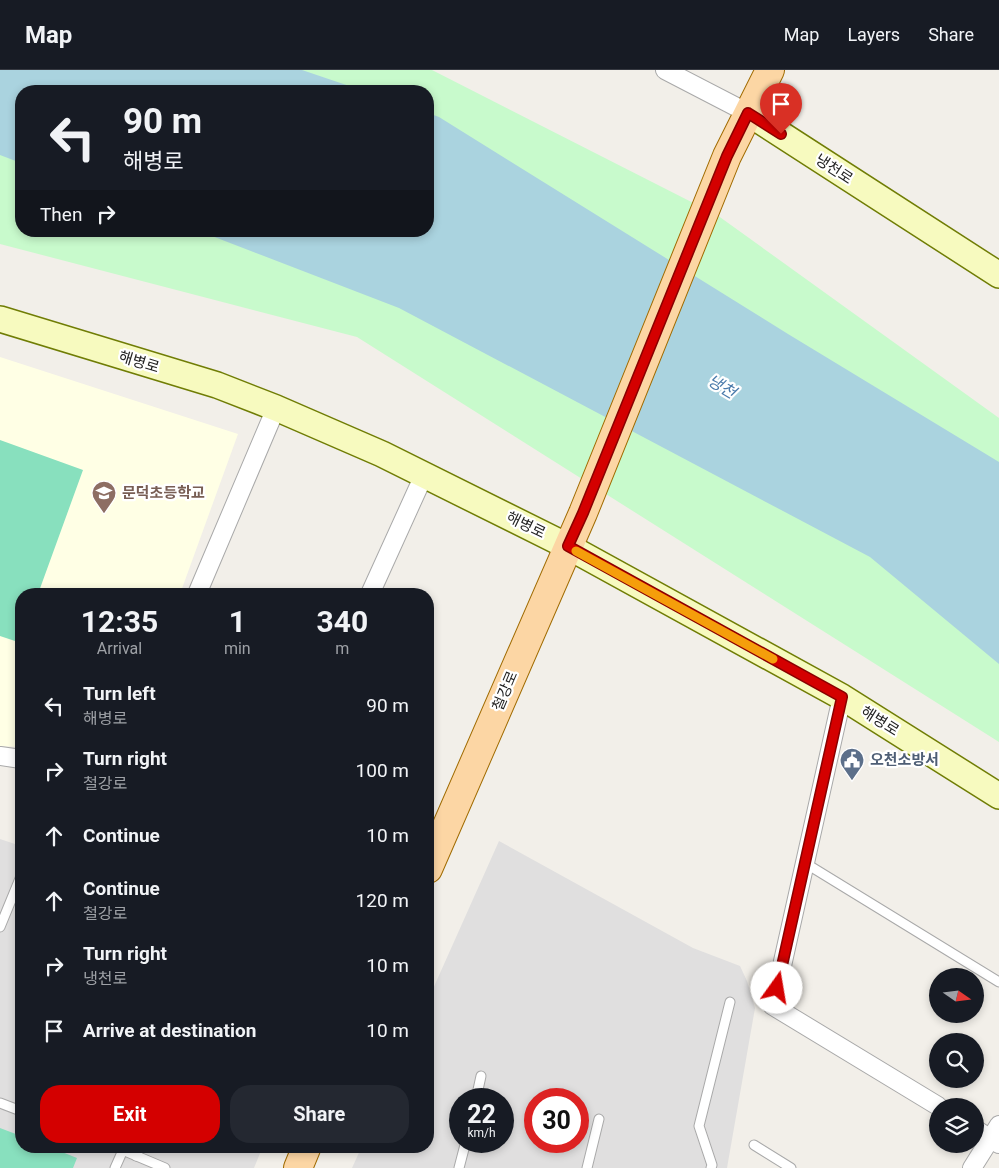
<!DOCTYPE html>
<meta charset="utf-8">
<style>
:root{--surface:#171b24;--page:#242831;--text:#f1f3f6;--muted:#9ea1a6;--line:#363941;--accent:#d40000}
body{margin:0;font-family:Roboto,"Noto Sans KR",sans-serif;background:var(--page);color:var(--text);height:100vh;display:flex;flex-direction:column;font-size:19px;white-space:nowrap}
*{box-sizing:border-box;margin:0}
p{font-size:16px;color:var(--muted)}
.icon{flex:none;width:28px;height:28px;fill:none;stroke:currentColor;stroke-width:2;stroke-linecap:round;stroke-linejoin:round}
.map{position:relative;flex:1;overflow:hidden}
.side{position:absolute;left:15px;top:518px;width:419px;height:565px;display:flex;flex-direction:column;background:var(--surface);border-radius:20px;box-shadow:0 2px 8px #0003}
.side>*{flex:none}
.top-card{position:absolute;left:15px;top:15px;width:419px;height:152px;border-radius:20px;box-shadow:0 2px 8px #0003;background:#171b24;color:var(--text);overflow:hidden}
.needle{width:32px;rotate:104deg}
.fabs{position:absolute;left:929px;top:898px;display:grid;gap:10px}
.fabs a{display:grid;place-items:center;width:55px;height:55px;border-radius:50%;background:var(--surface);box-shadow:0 2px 8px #0003;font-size:25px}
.speed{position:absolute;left:449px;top:1018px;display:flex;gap:10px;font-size:25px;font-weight:700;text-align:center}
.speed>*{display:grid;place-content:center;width:65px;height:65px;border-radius:50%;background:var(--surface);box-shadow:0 2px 8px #0003;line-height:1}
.speed small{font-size:12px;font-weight:400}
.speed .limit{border:8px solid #d22;background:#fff;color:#111}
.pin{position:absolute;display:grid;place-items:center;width:42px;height:42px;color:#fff;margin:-51px -21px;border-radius:50% 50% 50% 0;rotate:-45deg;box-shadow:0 0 5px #0007}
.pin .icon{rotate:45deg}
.me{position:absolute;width:55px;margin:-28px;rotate:13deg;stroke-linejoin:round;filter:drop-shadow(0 0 4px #0008)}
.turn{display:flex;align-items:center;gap:18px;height:105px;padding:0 25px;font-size:22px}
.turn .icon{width:65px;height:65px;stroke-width:2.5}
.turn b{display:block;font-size:35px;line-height:42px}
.then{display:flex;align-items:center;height:48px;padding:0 25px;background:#0003;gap:10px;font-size:19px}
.eta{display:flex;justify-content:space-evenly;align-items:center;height:85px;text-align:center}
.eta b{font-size:30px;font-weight:700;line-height:35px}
.button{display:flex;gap:10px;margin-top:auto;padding:10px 25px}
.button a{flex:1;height:58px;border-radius:20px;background:var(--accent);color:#fff;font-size:20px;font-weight:700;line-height:58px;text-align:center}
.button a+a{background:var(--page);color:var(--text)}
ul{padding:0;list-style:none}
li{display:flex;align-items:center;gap:15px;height:65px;padding:0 25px}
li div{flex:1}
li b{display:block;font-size:19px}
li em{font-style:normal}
header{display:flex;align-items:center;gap:30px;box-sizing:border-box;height:70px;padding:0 25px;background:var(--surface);border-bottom:1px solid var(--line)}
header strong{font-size:24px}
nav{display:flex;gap:28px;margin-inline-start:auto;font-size:18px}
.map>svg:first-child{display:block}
</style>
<header>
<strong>Map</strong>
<nav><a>Map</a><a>Layers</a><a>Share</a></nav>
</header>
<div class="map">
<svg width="999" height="1098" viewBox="0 0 999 1098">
<rect width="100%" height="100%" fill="#f2efe9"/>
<g fill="#e0dfdf" fill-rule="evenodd">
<polygon points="0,769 21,776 21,1076 263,1076 254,1098 0,1098"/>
<path d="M499,771L693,878L740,896L747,911L755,938L727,1098H352L362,1076H428V930ZM460,1029H502V1071H460ZM535,1029H578V1071H535Z"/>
</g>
<polygon fill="#ffffe5" points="0,287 238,364 180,524 21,524 21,677 0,676"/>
<path fill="#c8facc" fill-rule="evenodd" d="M0,0H432L717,145L999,348V672L357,267L0,174ZM21,21H428V161H21Z"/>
<g fill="#88e0be">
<polygon points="0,370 83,400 38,524 21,524 21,573 0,566"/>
<polygon points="0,1058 21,1066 21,1076 47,1076 77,1088 73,1098 0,1098"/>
</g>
<g fill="#aad3df">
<polygon points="0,0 302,0 364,21 21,21 21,93 0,85"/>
<polygon points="428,43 439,47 788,264 999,392 999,594 870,487 399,238 199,161 428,161"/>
</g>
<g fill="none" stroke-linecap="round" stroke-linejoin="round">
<defs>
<g id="lane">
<polyline points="805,793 999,912"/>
<polyline points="0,857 21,806"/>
<polyline points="476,1029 481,1006"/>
<polyline points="0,1033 21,1041"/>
<polyline points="754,1075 791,1098"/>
<polyline points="113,1076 165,1098"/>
<polyline points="136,1086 140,1076"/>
<polyline points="115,1098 123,1080"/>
<polyline points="459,1098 466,1071"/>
<polyline points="587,1098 599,1049"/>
<polyline points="711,1098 712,1095 699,1056 730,932"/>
</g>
<g id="street">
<polyline points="665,0 748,43"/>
<polyline points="197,524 276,338"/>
<polyline points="370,524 424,405"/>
<polyline points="842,627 773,936 938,1036"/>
<polyline points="0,686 21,689"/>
<polyline points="975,1059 999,1074"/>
<polyline points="972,1098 999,1055"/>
</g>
<g id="secondary">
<polyline points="748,43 999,205"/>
<polyline points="0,249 217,315 276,338 382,384 567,476 842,627 999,726"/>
</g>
<g id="primary">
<polyline points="428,799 583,443 727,86 770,0"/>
<polyline points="298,1098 307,1076"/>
</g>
</defs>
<use href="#lane" stroke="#a9a9a9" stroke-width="11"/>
<use href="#street" stroke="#a9a9a9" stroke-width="20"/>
<use href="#secondary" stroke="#707d05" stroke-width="28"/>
<use href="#primary" stroke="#a06b00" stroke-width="30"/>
<use href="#lane" stroke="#fff" stroke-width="9"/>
<use href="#street" stroke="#fff" stroke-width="18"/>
<use href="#secondary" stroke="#f7fabf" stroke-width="25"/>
<use href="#primary" stroke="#fcd6a4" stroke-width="28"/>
</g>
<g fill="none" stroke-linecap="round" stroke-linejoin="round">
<defs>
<polyline id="route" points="777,918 842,627 568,476 583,443 727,86 748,43 781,64"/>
</defs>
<use href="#route" stroke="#8a0000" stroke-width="12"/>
<use href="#route" stroke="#d40000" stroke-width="9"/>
<polyline stroke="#f59e0b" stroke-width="9" points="576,481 773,589"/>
</g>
<defs>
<symbol id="school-pin" viewBox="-11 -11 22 30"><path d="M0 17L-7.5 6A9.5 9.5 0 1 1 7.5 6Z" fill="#8d6e63" stroke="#fff"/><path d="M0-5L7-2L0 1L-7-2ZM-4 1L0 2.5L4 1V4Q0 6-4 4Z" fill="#fff"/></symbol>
<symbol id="civic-pin" viewBox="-11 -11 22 30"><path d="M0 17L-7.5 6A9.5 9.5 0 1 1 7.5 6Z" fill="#5c6f8a" stroke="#fff"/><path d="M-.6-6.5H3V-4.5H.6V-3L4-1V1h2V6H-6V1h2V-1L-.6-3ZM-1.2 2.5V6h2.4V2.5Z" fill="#fff"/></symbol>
</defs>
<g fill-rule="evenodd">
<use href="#school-pin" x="90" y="409" width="28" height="38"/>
<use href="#civic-pin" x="838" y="676" width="28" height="38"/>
</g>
<g text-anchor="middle" stroke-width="4.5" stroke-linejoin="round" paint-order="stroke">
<g font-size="15" fill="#222" stroke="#fff">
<text transform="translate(834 99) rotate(33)" y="5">냉천로</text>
<text transform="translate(139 292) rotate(17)" y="5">해병로</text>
<text transform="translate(526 455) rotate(26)" y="5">해병로</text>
<text transform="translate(505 621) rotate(-67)" y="5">철강로</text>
<text transform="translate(880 651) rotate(32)" y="5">해병로</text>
</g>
<g font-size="15" font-weight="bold" fill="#785e54" stroke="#fff" text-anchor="start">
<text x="122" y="428">문덕초등학교</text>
</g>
<g font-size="15" font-weight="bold" fill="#4e5e75" stroke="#fff" text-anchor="start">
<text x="870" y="695">오천소방서</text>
</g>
<g font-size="16" font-style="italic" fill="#4a7aab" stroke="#fff">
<text transform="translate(722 316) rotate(31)" y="6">냉천</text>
</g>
</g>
</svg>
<div class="fabs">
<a><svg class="needle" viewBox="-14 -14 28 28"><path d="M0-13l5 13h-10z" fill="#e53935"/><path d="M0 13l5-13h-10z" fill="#9ea1a6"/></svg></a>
<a><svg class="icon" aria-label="search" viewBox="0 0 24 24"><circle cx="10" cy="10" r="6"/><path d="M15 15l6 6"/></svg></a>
<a><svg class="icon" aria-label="layers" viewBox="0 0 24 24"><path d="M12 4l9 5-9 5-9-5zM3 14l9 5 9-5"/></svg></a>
</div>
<div class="speed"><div>22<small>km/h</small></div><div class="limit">30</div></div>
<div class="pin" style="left:781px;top:64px;background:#d93025"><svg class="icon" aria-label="arrive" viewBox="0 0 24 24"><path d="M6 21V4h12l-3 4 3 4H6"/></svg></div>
<svg class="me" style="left:777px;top:918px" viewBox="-20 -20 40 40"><circle r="19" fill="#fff"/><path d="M0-13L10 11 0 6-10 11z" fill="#d40000"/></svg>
<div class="top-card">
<div class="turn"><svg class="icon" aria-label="left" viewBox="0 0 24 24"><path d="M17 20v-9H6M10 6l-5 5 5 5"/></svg><div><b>90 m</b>해병로</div></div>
<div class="then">Then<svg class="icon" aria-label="right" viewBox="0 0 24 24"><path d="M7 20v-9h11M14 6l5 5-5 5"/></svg></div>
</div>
<section class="side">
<div class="eta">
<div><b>12:35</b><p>Arrival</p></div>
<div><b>1</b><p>min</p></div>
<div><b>340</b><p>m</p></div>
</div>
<ul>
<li><svg class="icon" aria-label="left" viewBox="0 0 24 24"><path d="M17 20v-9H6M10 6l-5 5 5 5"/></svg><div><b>Turn left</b><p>해병로</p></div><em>90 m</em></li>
<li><svg class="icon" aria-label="right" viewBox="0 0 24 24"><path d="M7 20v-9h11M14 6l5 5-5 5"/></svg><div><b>Turn right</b><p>철강로</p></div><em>100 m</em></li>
<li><svg class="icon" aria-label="ahead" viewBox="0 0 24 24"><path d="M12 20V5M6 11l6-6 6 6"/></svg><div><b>Continue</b></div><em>10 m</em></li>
<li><svg class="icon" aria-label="ahead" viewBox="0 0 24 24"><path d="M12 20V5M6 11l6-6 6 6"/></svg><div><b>Continue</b><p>철강로</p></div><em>120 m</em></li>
<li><svg class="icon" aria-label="right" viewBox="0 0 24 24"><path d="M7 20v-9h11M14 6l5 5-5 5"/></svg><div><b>Turn right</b><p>냉천로</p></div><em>10 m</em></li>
<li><svg class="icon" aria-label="arrive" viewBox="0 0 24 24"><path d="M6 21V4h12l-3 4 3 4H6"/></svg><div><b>Arrive at destination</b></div><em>10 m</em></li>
</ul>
<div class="button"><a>Exit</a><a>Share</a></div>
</section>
</div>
